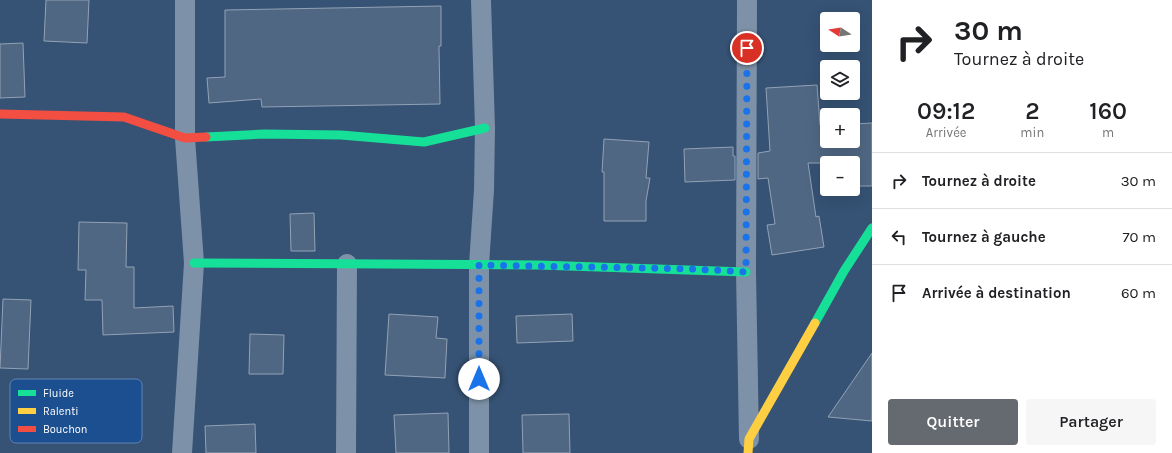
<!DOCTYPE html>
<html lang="fr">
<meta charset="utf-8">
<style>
:root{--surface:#fff;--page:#f6f6f6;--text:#202124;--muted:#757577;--line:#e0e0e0;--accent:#656970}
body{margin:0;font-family:Karla,sans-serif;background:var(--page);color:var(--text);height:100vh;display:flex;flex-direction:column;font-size:15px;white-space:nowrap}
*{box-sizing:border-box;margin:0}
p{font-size:13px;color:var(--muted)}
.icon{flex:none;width:22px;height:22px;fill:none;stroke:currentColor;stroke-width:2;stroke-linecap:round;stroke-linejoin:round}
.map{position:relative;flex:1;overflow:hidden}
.sheet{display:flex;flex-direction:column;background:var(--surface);width:300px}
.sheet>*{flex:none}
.top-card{background:#fff;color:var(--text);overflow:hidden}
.needle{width:26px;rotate:282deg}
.tools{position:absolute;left:820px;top:12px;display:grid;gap:8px}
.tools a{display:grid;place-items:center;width:40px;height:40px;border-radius:4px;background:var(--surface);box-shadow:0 4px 16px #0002;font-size:20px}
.pin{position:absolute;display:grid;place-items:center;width:34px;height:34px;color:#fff;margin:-17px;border:2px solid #fff;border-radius:50%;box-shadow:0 1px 4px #0007}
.me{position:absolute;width:44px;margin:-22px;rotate:0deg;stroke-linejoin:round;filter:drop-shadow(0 0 3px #0008)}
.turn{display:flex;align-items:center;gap:14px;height:84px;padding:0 16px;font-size:18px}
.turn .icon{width:52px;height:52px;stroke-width:2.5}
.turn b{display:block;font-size:28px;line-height:34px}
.eta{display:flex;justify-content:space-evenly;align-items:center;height:68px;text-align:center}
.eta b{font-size:24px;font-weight:600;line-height:28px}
.button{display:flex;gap:8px;margin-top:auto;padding:8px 16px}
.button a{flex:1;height:46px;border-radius:4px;background:var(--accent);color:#fff;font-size:16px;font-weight:600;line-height:46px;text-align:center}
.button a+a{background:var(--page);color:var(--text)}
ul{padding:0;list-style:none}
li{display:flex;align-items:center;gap:12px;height:56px;padding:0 16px;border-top:1px solid var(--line)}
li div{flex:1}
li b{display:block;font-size:15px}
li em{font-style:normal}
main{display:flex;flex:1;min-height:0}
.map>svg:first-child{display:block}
</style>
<main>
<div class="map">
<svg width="872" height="453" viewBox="0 0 872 453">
<rect width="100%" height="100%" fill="#365274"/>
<g fill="#506783" stroke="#92a2b6">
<polygon points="46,0 89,0 87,43 44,41"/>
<polygon points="441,6 441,46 439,46 440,104 262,107 261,99 209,103 207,78 225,77 225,10"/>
<polygon points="23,43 25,97 0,98 0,44"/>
<polygon points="817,85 820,125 827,125 827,141 853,141 853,124 872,123 872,186 853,186 853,163 808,163 816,217 819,216 824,247 772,255 767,225 775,224 768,178 758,179 758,153 770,151 766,88"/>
<polygon points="604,139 649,142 646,178 650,178 646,201 646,221 604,221 604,172 602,172"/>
<polygon points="733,147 733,156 735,156 735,180 685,182 684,149"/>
<polygon points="314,213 315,251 291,251 290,214"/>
<polygon points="79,222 127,223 126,267 134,267 134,308 173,306 174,332 103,335 102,300 85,300 86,270 78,270"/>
<polygon points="3,299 31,300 28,369 0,368"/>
<polygon points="389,314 438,317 436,338 447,339 445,378 385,375"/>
<polygon points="572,314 573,341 517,343 516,316"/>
<polygon points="250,334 284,335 283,374 249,374"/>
<polygon points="872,353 872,421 828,417"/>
<polygon points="448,413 449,453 396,453 394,415"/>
<polygon points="569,414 570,453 523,453 522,415"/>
<polygon points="255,424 256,453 206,453 205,426"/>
</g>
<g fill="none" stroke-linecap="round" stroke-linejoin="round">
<g stroke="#7d92a8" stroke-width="20">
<polyline points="747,0 746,272 749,439"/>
<polyline points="182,453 194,263 185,138 185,0"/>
<polyline points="346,453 347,264"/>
<polyline points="479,453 479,265 484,190 485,128 481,0"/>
</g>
<g stroke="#16e098" stroke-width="9">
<polyline points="206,137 264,134 341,135 424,142 485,128"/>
<polyline points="194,263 539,265 746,272"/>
<polyline points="815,323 844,271 872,228"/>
</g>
<polyline stroke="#ffcf43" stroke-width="9" points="748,453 749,439 815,323"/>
<polyline stroke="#f24e42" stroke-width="9" points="0,114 124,117 185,138 206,137"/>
</g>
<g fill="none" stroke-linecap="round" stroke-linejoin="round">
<polyline stroke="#1a73e8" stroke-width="7" stroke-dasharray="0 12.6" points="479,379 479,265 694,269 746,272 747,48"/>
</g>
<rect x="10" y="379" width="132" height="64" rx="6" fill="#1b4f8f" stroke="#5f84b1" stroke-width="1"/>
<rect x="18" y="390" width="18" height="6" fill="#16e098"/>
<rect x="18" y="408" width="18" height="6" fill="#ffcf43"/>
<rect x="18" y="426" width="18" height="6" fill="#f24e42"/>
<g font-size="11" fill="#fff">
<text x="43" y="397">Fluide</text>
<text x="43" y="415">Ralenti</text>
<text x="43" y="433">Bouchon</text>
</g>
</svg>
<div class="tools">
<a><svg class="needle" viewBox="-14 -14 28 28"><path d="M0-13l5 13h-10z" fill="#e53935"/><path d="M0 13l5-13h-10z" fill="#757577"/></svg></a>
<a><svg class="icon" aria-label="layers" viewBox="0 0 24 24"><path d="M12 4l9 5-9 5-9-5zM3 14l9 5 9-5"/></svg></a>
<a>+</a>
<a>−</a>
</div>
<div class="pin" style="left:747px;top:48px;background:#d93025"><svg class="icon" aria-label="arrive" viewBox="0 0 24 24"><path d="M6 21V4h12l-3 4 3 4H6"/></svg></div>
<svg class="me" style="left:479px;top:379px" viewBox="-20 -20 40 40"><circle r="19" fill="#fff"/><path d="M0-13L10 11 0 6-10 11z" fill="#1a73e8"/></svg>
</div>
<section class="sheet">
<div class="top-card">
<div class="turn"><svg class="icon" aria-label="right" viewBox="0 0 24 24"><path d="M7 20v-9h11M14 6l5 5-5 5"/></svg><div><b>30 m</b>Tournez à droite</div></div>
</div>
<div class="eta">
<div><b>09:12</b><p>Arrivée</p></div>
<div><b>2</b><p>min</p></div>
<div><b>160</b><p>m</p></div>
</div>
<ul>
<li><svg class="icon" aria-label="right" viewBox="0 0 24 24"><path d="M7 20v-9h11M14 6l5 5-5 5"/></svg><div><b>Tournez à droite</b></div><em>30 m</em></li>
<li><svg class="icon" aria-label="left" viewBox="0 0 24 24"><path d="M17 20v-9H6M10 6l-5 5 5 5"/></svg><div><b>Tournez à gauche</b></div><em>70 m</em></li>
<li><svg class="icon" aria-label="arrive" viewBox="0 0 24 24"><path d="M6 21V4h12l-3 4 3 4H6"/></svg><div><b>Arrivée à destination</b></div><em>60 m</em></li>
</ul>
<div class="button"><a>Quitter</a><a>Partager</a></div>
</section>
</main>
